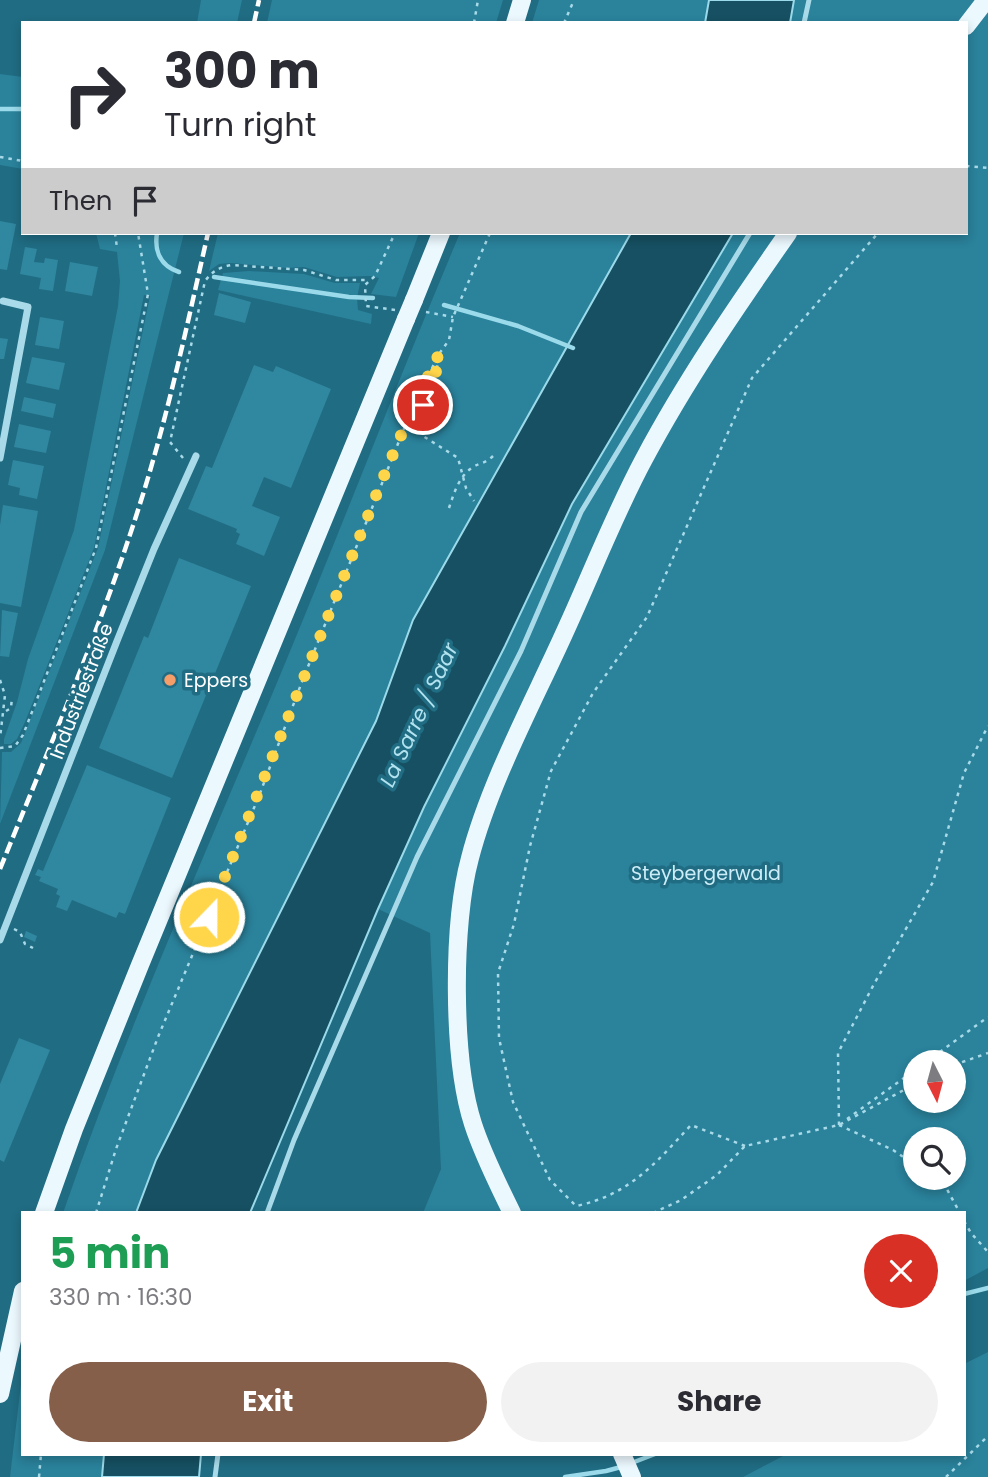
<!DOCTYPE html>
<meta charset="utf-8">
<style>
:root{--surface:#fff;--page:#f2f2f3;--text:#2b2b33;--muted:#7c7c81;--accent:#865f4b}
body{margin:0;font-family:Poppins,sans-serif;background:var(--page);color:var(--text);height:100vh;display:flex;flex-direction:column;font-size:26px;white-space:nowrap}
*{box-sizing:border-box;margin:0}
p{font-size:23px;color:var(--muted)}
.icon{flex:none;width:38px;height:38px;fill:none;stroke:currentColor;stroke-width:2;stroke-linecap:round;stroke-linejoin:round}
.map{position:relative;flex:1;overflow:hidden}
.sheet{position:absolute;left:21px;top:1211px;width:945px;height:245px;display:flex;flex-direction:column;background:var(--surface);border-radius:0px;box-shadow:0 4px 10px #0003}
.sheet>*{flex:none}
.banner{position:absolute;left:21px;top:21px;width:947px;height:214px;border-radius:0px;box-shadow:0 4px 10px #0003;background:#fff;color:var(--text);overflow:hidden}
.needle{width:46px;rotate:174deg}
.tools{position:absolute;left:903px;top:1050px;display:grid;gap:14px}
.tools a{display:grid;place-items:center;width:63px;height:63px;border-radius:50%;background:var(--surface);box-shadow:0 4px 10px #0003;font-size:35px}
.pin{position:absolute;display:grid;place-items:center;width:60px;height:60px;color:#fff;margin:-30px;border:4px solid #fff;border-radius:50%;box-shadow:0 2px 7px #0007}
.me{position:absolute;width:77px;margin:-38px;rotate:22deg;stroke-linejoin:round;filter:drop-shadow(0 0 5px #0008)}
.turn{display:flex;align-items:center;gap:24px;height:147px;padding:0 28px;font-size:32px}
.turn .icon{width:91px;height:91px;stroke-width:2.5}
.turn b{display:block;font-size:49px;line-height:60px}
.then{display:flex;align-items:center;height:66px;padding:0 28px;background:#0003;gap:14px;font-size:26px}
.round{display:grid;place-items:center;flex:none;width:74px;height:74px;border-radius:37px;background:var(--page)}
.overview{display:flex;align-items:center;justify-content:space-between;height:119px;padding:0 28px}
h1{font-size:42px;font-weight:700;line-height:52px;color:#1e9e55}
.action{display:flex;gap:14px;margin-top:auto;padding:14px 28px}
.action a{flex:1;height:80px;border-radius:42px;background:var(--accent);color:#fff;font-size:28px;font-weight:700;line-height:80px;text-align:center}
.action a+a{background:var(--page);color:var(--text)}
.map>svg:first-child{display:block}
</style>
<div class="map">
<svg width="988" height="1477" viewBox="0 0 988 1477">
<rect width="100%" height="100%" fill="#206c83"/>
<g fill="#2a829b" fill-rule="evenodd">
<polygon points="201,0 242,0 237,23 197,23"/>
<polygon points="272,0 503,0 496,23 267,23"/>
<polygon points="539,0 709,0 705,23 532,23"/>
<path d="M794,0H988V1268L964,1281V1213H423L441,1169L430,933L378,909L424,807L505,646L572,504L733,233H966V23H790ZM915,1062H954V1101H915ZM915,1139H954V1178H915Z"/>
<polygon points="0,74 23,77 23,169 0,165"/>
<polygon points="96,233 184,233 105,550 0,824 2,752 11,752 21,743 98,548 150,296 144,295 94,548 25,722 17,739 11,744 4,744 4,739 17,702 28,659 74,530 118,306 120,281 117,252 100,249"/>
<polygon points="218,233 419,233 396,297 371,294 379,278 370,276 337,277 304,267 287,268 231,263 219,264 209,271"/>
<path d="M460,233H631L413,620L376,721L156,1160L136,1213H63C128,1025 210,844 286,661C345,519 400,375 460,233Z"/>
<polygon points="249,271 304,274 335,283 360,283 357,298 358,310 372,314 371,324 218,290 223,273"/>
<polygon points="988,1352 988,1477 743,1477 787,1454 964,1454 964,1364"/>
<polygon points="23,1367 23,1454 104,1454 102,1477 10,1477"/>
</g>
<g fill="#165062" stroke="#9bdaea" stroke-width="2">
<polygon points="709,0 794,0 790,23 705,23"/>
<polygon points="631,233 733,233 572,504 505,646 424,807 378,909 250,1213 136,1213 156,1160 376,721 413,620"/>
<polygon points="104,1454 201,1454 199,1477 102,1477"/>
</g>
<g fill="none" stroke-linecap="round" stroke-linejoin="round">
<g stroke="#9bdaea" stroke-width="4.5">
<polyline points="0,109 23,109"/>
<path d="M157,233C154,252 161,266 179,272"/>
<polyline points="214,277 349,297 373,298"/>
<polyline points="444,305 518,326 573,348"/>
<polyline points="964,1294 988,1288"/>
<polyline points="629,1464 655,1454"/>
<polyline points="565,1477 606,1471 621,1467"/>
</g>
</g>
<g fill="#3087a0">
<polygon points="0,221 16,224 7,270 0,269"/>
<polygon points="25,247 37,249 34,262 44,263 45,258 58,260 53,291 39,289 41,278 20,274"/>
<polygon points="70,262 98,267 92,296 65,291"/>
<polygon points="219,293 251,302 245,323 214,315"/>
<polygon points="40,317 64,321 59,349 35,345"/>
<polygon points="0,338 8,339 4,359 0,359"/>
<polygon points="32,357 65,363 59,390 26,383"/>
<polygon points="254,365 273,372 276,366 331,389 291,488 264,477 252,506 280,517 264,556 236,544 240,534 236,532 237,529 188,509 206,466 212,468"/>
<polygon points="24,397 56,404 53,418 21,411"/>
<polygon points="19,424 51,431 46,453 14,447"/>
<polygon points="13,460 44,466 37,499 19,495 20,488 8,485"/>
<polygon points="3,505 38,511 21,607 0,603 0,525"/>
<polygon points="179,558 251,586 172,778 99,748 144,636 148,638"/>
<polygon points="2,610 18,613 9,657 0,656"/>
<polygon points="87,765 171,798 125,914 119,912 116,918 72,900 67,911 56,907 60,896 56,894 58,889 39,881 41,877 35,875 38,869 43,871"/>
<polygon points="26,931 37,936 35,942 24,937"/>
<polygon points="19,1038 50,1050 4,1162 0,1160 0,1084"/>
</g>
<g fill="none" stroke-linecap="round" stroke-linejoin="round">
<g stroke="#a8dae9" stroke-width="2.5" stroke-dasharray="3.5 5" stroke-linecap="butt">
<polyline points="474,23 478,0"/>
<polyline points="564,23 574,0"/>
<polyline points="0,157 23,161"/>
<polyline points="966,166 988,168"/>
<polyline points="115,233 117,248"/>
<polyline points="395,310 366,306 365,285 375,276 395,233"/>
<polyline points="426,312 453,317"/>
<polyline points="438,357 437,369 418,421 423,436 458,458 466,488 474,501"/>
<path d="M183,458L170,442L205,281C213,271 219,267 232,265L304,270L336,280H369"/>
<path d="M449,508C454,493 459,476 473,467C481,462 485,464 493,456"/>
<polyline points="0,680 5,695 0,738"/>
<polyline points="6,711 11,708 12,697"/>
<polyline points="0,748 15,746 23,735 96,548 148,294 138,233"/>
<polyline points="14,929 20,932 25,944 33,948"/>
<polyline points="926,1062 988,1017"/>
<polyline points="954,1065 988,1053"/>
<polyline points="847,1119 915,1070"/>
<polyline points="839,1125 838,1053 874,984 933,882 964,773 988,726"/>
<polyline points="839,1125 893,1150 915,1165"/>
<path d="M745,1146L691,1125C655,1164 629,1195 576,1206L550,1180L513,1102L499,1038L498,973L514,924L530,846L551,771L593,693L647,617L752,378L878,233"/>
<polyline points="936,1178 943,1182 960,1213"/>
<polyline points="96,1213 116,1149 158,1037 259,796 303,679 412,409 439,354 449,340 453,317 490,233"/>
<polyline points="653,1213 681,1200 717,1175 745,1146 839,1125 915,1084"/>
<polyline points="964,1221 971,1233 988,1252"/>
<polyline points="39,1477 41,1454"/>
<polyline points="946,1477 988,1436"/>
</g>
<g stroke="#a8dae9" stroke-width="5">
<polyline points="804,23 809,0"/>
<polyline points="267,1213 294,1140 417,857 521,651 581,512 750,233"/>
<polyline points="215,1477 218,1454"/>
</g>
<g stroke="#a8dae9" stroke-width="7">
<polyline points="0,458 28,307 3,301"/>
<polyline points="0,940 117,641 154,549 196,456"/>
</g>
<g stroke="#ebf8fe" stroke-width="18">
<polyline points="515,23 522,0"/>
<polyline points="966,26 986,0"/>
<polyline points="414,300 441,233"/>
<polyline points="44,1213 74,1129 140,965 406,319"/>
<path d="M512,1213C498,1184 483,1155 473,1124C452,1059 452,924 470,858C490,781 535,699 568,625C593,570 615,513 644,459C686,380 737,306 788,233"/>
<polyline points="0,1394 23,1291"/>
<polyline points="622,1454 632,1477"/>
</g>
<g stroke="#fff" stroke-width="4.5" stroke-dasharray="12 5" stroke-linecap="butt">
<polyline points="254,23 259,0"/>
<path d="M0,869C53,738 110,607 150,471C173,392 190,312 208,233"/>
</g>
<polyline stroke="#ebf8fe" stroke-width="18" points="406,319 414,300"/>
</g>
<g fill="none" stroke-linecap="round" stroke-linejoin="round">
<polyline stroke="#ffd54a" stroke-width="12" stroke-dasharray="0 21.6" points="209,917 381,483 412,409 439,354 437,369 423,405"/>
</g>
<circle fill="#f69e69" stroke="#206c83" stroke-width="2.5" cx="170" cy="680" r="7"/>
<g text-anchor="middle" stroke-width="7" stroke-linejoin="round" paint-order="stroke">
<g font-size="19" fill="#fff" stroke="#206c83" text-anchor="start">
<text x="184" y="687">Eppers</text>
</g>
<g font-size="19" fill="#fff" stroke="#206c83">
<text transform="translate(81 691) rotate(-69)" y="7">Industriestraße</text>
</g>
<g font-size="19" fill="#ccedf7" stroke="#206c83">
<text x="706" y="880">Steybergerwald</text>
</g>
<g font-size="21" font-style="italic" fill="#b3e3f0" stroke="#206c83">
<text transform="translate(419 715) rotate(-65)" y="7">La Sarre / Saar</text>
</g>
</g>
</svg>
<div class="tools">
<a><svg class="needle" viewBox="-14 -14 28 28"><path d="M0-13l5 13h-10z" fill="#e53935"/><path d="M0 13l5-13h-10z" fill="#7c7c81"/></svg></a>
<a><svg class="icon" aria-label="search" viewBox="0 0 24 24"><circle cx="10" cy="10" r="6"/><path d="M15 15l6 6"/></svg></a>
</div>
<div class="pin" style="left:423px;top:405px;background:#d93025"><svg class="icon" aria-label="arrive" viewBox="0 0 24 24"><path d="M6 21V4h12l-3 4 3 4H6"/></svg></div>
<svg class="me" style="left:209px;top:917px" viewBox="-20 -20 40 40"><circle r="17" fill="#ffd54a" stroke="#fff" stroke-width="3"/><path d="M0-11L8 9 0 5-8 9z" fill="#fff"/></svg>
<div class="banner">
<div class="turn"><svg class="icon" aria-label="right" viewBox="0 0 24 24"><path d="M7 20v-9h11M14 6l5 5-5 5"/></svg><div><b>300 m</b>Turn right</div></div>
<div class="then">Then<svg class="icon" aria-label="arrive" viewBox="0 0 24 24"><path d="M6 21V4h12l-3 4 3 4H6"/></svg></div>
</div>
<section class="sheet">
<div class="overview"><div><h1>5 min</h1><p>330 m · 16:30</p></div><a class="round" style="background:#d93025;color:#fff"><svg class="icon" aria-label="close" viewBox="0 0 24 24"><path d="M6 6l12 12M18 6L6 18"/></svg></a></div>
<div class="action"><a>Exit</a><a>Share</a></div>
</section>
</div>
